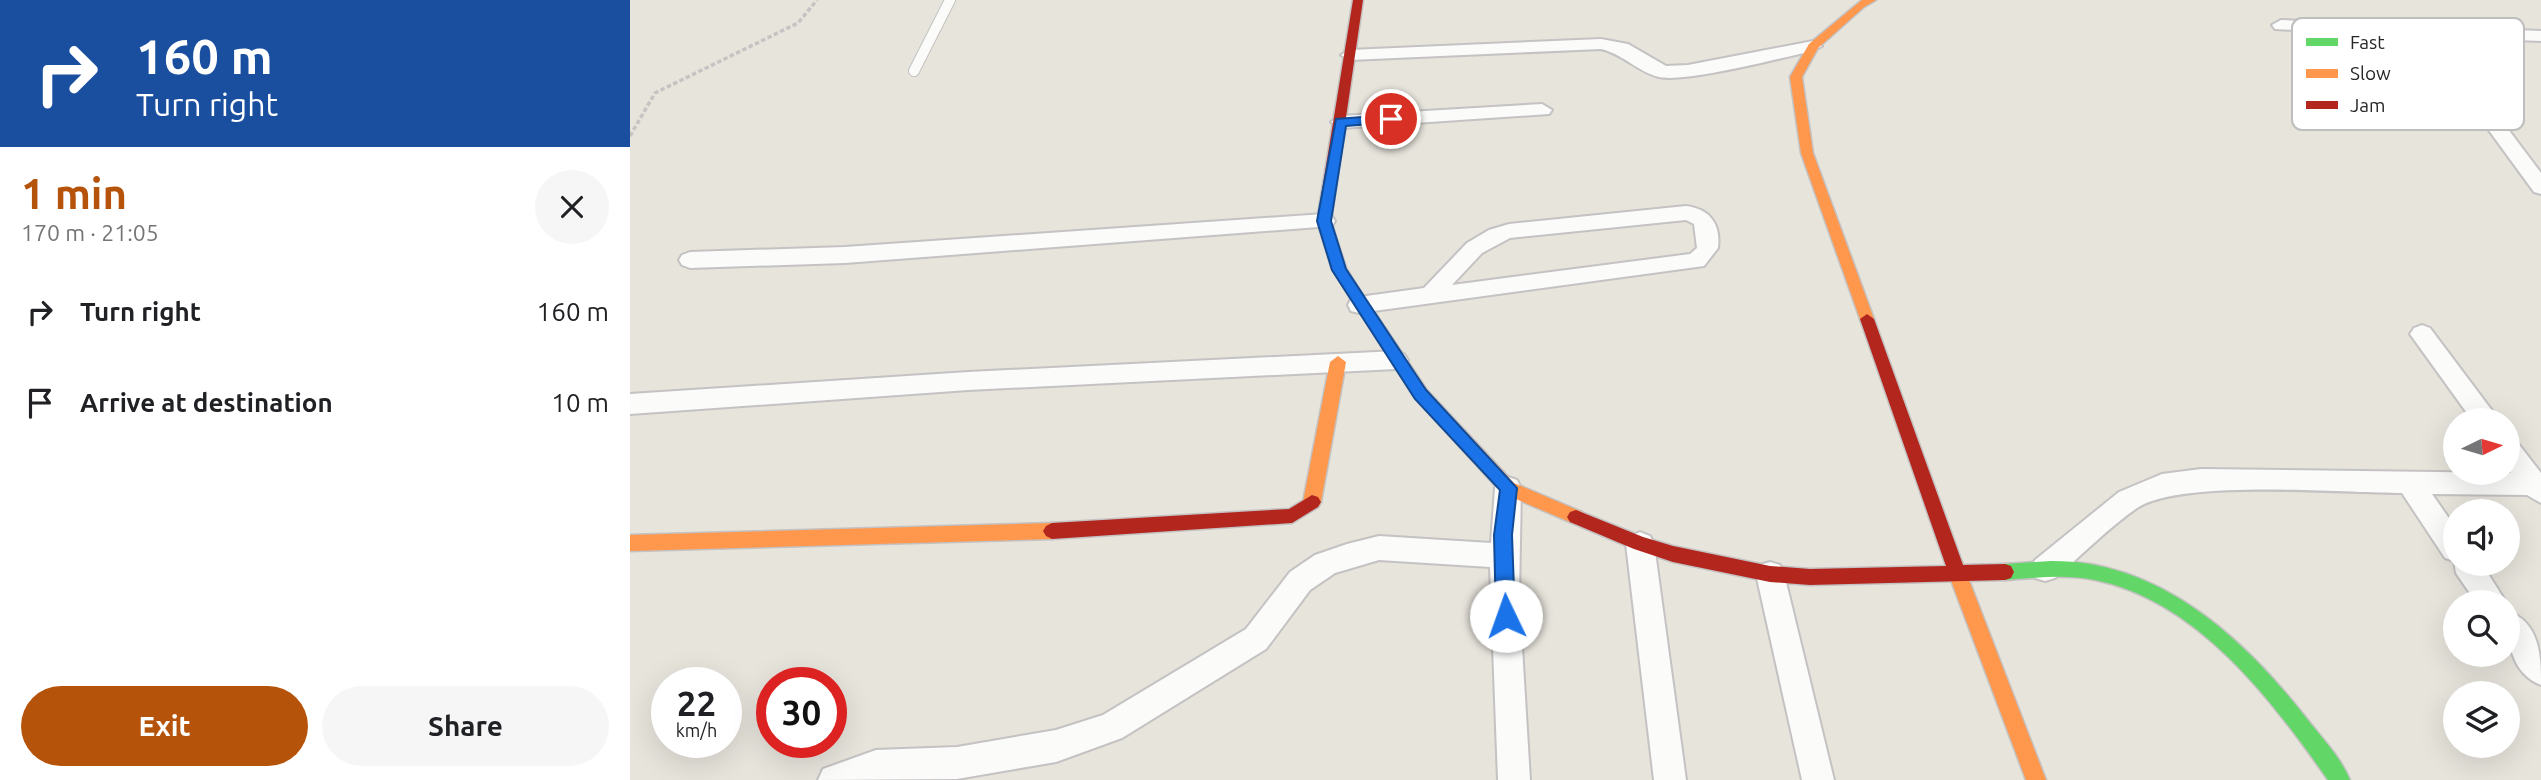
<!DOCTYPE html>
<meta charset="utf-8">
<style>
:root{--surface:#fff;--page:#f6f6f6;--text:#202124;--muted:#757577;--accent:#b45309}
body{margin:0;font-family:Ubuntu,sans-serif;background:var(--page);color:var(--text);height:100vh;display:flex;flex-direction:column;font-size:26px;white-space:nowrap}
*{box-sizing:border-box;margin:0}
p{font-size:23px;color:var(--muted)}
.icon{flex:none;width:38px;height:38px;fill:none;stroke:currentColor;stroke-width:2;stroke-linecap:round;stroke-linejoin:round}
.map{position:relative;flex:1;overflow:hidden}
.side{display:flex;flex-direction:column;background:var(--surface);width:630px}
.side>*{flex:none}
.guide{background:#1a4fa0;color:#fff;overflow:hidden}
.needle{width:46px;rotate:85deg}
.fabs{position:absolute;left:1813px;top:408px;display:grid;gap:14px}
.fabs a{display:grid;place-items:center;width:77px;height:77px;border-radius:50%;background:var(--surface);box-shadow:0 7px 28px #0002;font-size:35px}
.speed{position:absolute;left:21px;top:667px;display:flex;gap:14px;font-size:35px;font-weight:700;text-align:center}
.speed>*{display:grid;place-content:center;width:91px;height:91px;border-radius:50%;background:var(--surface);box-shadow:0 7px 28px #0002;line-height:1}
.speed small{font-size:18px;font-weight:400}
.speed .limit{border:10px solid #d22;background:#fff;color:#111}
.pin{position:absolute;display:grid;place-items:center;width:60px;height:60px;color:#fff;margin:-30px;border:4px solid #fff;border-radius:50%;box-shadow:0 2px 7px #0007}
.me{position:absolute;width:77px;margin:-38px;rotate:357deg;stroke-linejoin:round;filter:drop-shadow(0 0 5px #0008)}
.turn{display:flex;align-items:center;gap:24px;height:147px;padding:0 21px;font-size:32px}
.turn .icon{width:91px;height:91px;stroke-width:2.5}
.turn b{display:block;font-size:49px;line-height:60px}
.round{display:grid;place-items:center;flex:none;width:74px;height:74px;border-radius:37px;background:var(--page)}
.headline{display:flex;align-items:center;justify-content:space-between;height:119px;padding:0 21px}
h1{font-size:42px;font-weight:700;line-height:52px;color:var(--accent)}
.cta{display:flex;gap:14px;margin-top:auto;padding:14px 21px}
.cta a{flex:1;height:80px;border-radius:42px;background:var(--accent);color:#fff;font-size:28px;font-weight:700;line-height:80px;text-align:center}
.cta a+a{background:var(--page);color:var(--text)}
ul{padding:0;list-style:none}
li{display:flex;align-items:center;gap:21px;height:91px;padding:0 21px}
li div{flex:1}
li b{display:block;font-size:26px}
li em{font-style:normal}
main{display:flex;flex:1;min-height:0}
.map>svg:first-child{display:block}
</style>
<main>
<section class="side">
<div class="guide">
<div class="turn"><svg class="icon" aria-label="right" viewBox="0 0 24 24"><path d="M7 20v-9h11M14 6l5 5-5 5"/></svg><div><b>160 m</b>Turn right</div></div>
</div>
<div class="headline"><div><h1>1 min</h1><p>170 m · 21:05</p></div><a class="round"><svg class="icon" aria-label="close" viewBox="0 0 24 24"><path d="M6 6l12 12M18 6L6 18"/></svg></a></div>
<ul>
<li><svg class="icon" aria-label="right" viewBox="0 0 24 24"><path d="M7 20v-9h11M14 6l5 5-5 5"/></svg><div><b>Turn right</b></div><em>160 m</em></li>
<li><svg class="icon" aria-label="arrive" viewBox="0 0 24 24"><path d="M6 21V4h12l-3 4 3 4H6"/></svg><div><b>Arrive at destination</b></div><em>10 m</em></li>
</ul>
<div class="cta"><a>Exit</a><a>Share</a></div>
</section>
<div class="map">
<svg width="1911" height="780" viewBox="0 0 1911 780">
<rect width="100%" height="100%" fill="#e7e4dc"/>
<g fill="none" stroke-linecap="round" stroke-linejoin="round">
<defs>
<polyline id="lane" points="284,71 320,0"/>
<g id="street">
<polygon points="1651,20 1911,31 1911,41 1809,37 1911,173 1911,194 1904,192 1790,36 1645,29 1642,25"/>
<path d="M971,39L998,44L1036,66L1058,65L1183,41L1192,46L1183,51C1150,58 1056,83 1029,77C1008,72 993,54 971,49L720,60L711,55L720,50Z"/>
<polygon points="912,104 922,110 919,114 711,128 701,122 711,116"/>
<path d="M1056,206C1080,209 1091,224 1088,248L1074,266L729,313L721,311L718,305L721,299L729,297L794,288L837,243L859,230L879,224ZM1056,220L1064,224L1067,248L1060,254L822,285L852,253L880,238Z"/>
<polygon points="694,214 702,216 705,221 702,226 215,263 60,268 52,265 49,260 52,255 60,252 215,247"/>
<polygon points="1792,325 1800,328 1869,420 1842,420 1780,334 1784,328"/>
<polygon points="766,351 774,354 778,360 774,366 766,369 338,390 0,414 0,394 338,372"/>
<path d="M1878,439L1887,442L1911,473V503L1897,495L1802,494L1825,527V564H1852L1876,602H1846L1826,573L1824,561L1815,558L1772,493C1712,493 1552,479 1507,508C1478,528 1452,555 1425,578L1415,581L1405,578L1401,569L1405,560L1489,492L1532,474L1571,469L1881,473L1878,468Z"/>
<polygon points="878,477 887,480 891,488 889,597 900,780 868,780 860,567 749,560 705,573 680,590 636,649 492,738 426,762 327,779 188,780 193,769 246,750 327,747 426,730 473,715 616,629 660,572 685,555 717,544 749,536 861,543 865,488 869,480"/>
<polygon points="1010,532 1020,536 1024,544 1056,780 1024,780 996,544 1000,536"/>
<polygon points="1140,562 1150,565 1154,574 1204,780 1172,780 1126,574 1130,565"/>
<path d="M1878,611C1910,623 1911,656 1911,685C1880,673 1877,639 1878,611Z"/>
</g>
<path id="fast" d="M1421,561C1529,560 1614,638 1677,719C1692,738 1711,758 1720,780H1698C1641,699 1568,601 1465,580C1436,574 1405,578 1375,580L1369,578L1366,572L1369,566L1375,564Z"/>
<g id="slow">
<polygon points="1232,0 1246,0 1234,7 1188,48 1172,77 1183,153 1244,319 1237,324 1230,319 1171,153 1160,77 1179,44"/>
<polygon points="733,301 738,302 797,390 884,483 952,512 955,517 952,522 946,524 940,522 872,493 785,398 726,306"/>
<polygon points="708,356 716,362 691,502 688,507 682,509 676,507 673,502 700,362"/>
<polygon points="422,523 428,526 431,531 428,536 422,539 0,551 0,535"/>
<polygon points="1325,559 1331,561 1334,567 1416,780 1396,780 1316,567 1319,561"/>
</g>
<g id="jam">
<polygon points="723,0 733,0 701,221 716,268 740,306 733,311 728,310 702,269 687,221"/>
<polygon points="1237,314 1244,319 1333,565 1375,564 1381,566 1384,572 1381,578 1375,580 1180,585 1140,582 1043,562 1004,549 940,522 937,517 940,512 946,510 1013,537 1043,546 1140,566 1180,569 1316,566 1230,319"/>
<polygon points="682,495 688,497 691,502 688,507 662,523 422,539 416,536 413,531 416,526 422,523 659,509"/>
</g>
</defs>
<use href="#lane" stroke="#c4c2c2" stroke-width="12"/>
<use href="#street" stroke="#c4c2c2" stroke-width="4"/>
<use href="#fast" stroke="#c4c2c2" stroke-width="3"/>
<use href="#slow" stroke="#c4c2c2" stroke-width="3"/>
<use href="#jam" stroke="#c4c2c2" stroke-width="3"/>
<polyline stroke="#c5c4c3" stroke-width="3.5" stroke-dasharray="4.5 2.5" stroke-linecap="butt" points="0,136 25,93 168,23 187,0"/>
<use href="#lane" stroke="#fbfbfa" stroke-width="10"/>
<use href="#street" fill="#fbfbfa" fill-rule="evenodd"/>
<use href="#fast" fill="#63d668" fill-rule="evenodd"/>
<use href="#slow" fill="#ff974d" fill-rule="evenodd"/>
<use href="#jam" fill="#b3261e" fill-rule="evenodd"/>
</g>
<polygon fill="#1a73e8" stroke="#114b97" stroke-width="2" points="761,115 765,116 765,122 716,126 701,221 716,269 796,390 887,488 882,535 885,616 882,622 876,625 869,622 866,616 864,535 870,490 785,399 702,270 687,221 706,119"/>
<rect x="1662" y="18" width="232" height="112" rx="10" fill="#fff" stroke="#bebebe" stroke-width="2"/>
<rect x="1676" y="38" width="32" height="8" fill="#63d668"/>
<rect x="1676" y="69" width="32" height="9" fill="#ff974d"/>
<rect x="1676" y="101" width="32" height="8" fill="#b3261e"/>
<g font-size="19" fill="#272727">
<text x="1720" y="49">Fast</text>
<text x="1720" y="80">Slow</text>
<text x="1720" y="112">Jam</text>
</g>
</svg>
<div class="fabs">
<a><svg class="needle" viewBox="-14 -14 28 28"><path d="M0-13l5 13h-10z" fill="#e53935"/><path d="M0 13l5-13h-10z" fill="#757577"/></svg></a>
<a><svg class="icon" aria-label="sound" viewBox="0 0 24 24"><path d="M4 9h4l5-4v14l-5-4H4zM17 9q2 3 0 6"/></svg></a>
<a><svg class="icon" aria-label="search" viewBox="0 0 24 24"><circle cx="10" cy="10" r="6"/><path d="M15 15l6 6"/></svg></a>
<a><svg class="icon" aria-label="layers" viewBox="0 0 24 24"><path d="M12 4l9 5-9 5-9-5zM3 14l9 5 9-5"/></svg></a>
</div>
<div class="speed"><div>22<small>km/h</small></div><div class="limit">30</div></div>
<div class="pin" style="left:761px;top:119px;background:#d93025"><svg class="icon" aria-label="arrive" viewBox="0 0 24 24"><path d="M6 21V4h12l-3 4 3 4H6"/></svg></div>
<svg class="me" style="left:876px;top:616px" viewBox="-20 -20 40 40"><circle r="19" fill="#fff"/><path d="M0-13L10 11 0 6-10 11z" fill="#1a73e8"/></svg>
</div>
</main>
